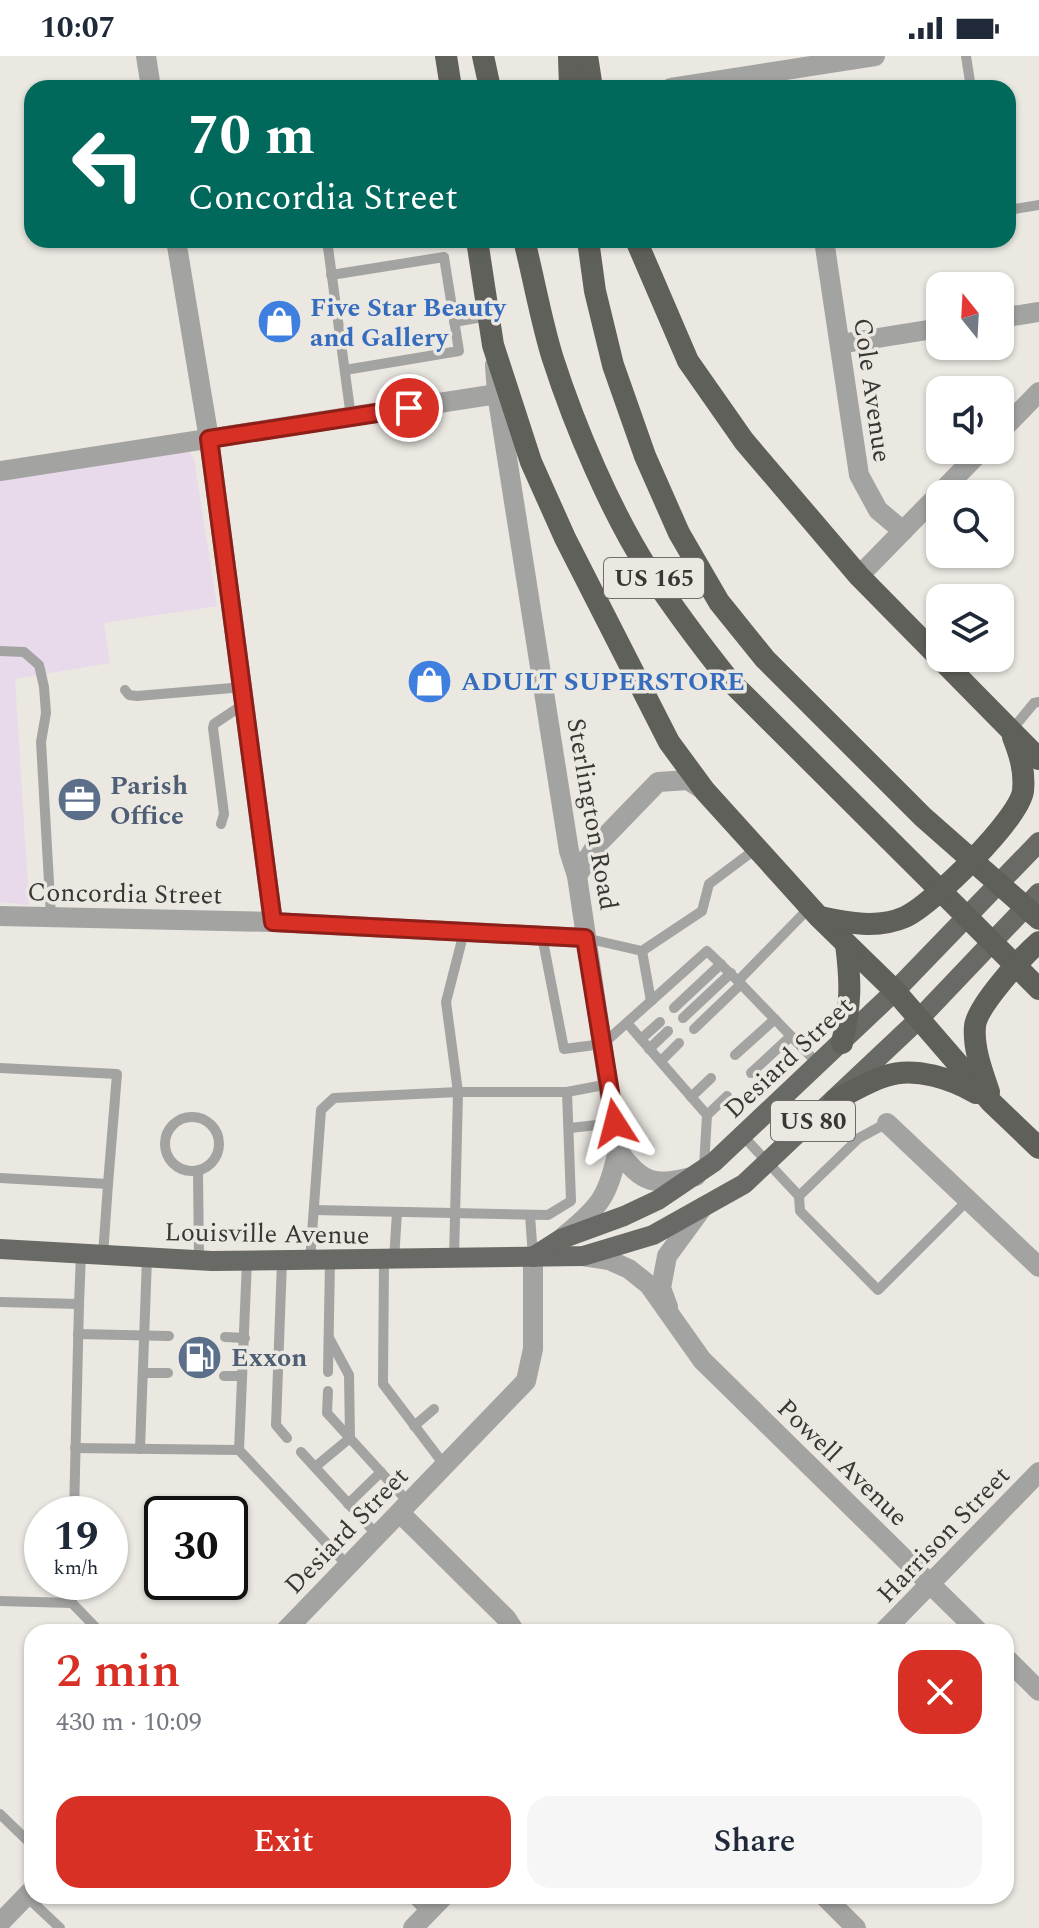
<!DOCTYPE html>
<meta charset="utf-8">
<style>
:root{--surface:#fff;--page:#f6f6f7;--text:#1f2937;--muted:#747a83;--accent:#d93025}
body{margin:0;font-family:Spectral,serif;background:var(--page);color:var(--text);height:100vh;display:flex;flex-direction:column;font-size:30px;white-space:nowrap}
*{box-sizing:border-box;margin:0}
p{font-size:26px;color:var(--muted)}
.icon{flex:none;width:44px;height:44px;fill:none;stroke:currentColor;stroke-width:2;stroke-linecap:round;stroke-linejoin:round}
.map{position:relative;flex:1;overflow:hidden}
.drawer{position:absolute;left:24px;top:1568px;width:990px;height:280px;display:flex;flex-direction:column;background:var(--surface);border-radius:24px;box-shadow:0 2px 6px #0004}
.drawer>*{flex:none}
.guide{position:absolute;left:24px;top:24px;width:992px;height:168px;border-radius:24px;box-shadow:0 2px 6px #0004;background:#00695c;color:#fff;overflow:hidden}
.needle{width:52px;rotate:342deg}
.tools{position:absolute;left:926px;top:216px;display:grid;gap:16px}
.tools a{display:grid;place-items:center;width:88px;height:88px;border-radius:16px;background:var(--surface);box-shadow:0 2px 6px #0004;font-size:40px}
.speed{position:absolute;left:24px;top:1440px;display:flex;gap:16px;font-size:40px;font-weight:700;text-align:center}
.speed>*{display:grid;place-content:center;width:104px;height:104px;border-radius:50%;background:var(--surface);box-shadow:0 2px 6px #0004;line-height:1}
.speed small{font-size:20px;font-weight:400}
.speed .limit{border:4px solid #111;border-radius:12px;background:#fff;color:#111}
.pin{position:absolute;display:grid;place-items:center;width:68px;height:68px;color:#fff;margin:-34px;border:4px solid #fff;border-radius:50%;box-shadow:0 2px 8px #0007}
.me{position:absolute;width:88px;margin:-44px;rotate:351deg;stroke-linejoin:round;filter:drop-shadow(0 0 6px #0008)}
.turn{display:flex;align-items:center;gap:28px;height:168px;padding:0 32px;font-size:36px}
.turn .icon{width:104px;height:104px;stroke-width:2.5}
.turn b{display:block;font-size:56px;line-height:68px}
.round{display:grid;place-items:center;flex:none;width:84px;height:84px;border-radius:24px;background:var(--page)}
.headline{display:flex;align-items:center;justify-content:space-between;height:136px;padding:0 32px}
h1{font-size:48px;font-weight:600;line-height:60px;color:var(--accent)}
.cta{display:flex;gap:16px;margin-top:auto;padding:16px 32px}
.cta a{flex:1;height:92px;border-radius:24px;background:var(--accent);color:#fff;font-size:32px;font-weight:600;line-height:92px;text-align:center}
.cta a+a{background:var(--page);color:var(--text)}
.status{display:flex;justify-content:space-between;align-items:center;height:56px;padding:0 40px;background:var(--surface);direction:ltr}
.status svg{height:22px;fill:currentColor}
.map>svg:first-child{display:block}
</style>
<div class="status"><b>10:07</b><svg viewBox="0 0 49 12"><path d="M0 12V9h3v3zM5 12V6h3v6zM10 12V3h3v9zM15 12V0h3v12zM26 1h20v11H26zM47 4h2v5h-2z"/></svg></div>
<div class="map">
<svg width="1039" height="1872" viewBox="0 0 1039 1872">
<rect width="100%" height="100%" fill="#ebe8e2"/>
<polygon fill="#e8d9eb" points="188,395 194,403 217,550 104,567 110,607 15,623 29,849 0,846 0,421"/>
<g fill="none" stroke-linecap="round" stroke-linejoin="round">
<g stroke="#a3a3a1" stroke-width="10">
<polyline points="966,0 971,32"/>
<polyline points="1008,154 1039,149"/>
<polyline points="327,184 351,361"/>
<polyline points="331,219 444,201 459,295 345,314"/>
<polyline points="454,266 488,260"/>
<polyline points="0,595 24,596 39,609 44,631 46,657 41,686 51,861"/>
<polyline points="125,634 129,639 137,640 244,631"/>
<polyline points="1011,675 1034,647 1039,646"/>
<polyline points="221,768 224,758 213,672 214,668 244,648"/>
<polyline points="542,880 564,993 603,988 707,895 738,925 810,851"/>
<polyline points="585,882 642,895 702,855 709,828 757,792"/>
<polyline points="642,895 651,945"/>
<polyline points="738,925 819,1009"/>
<polyline points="674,952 721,908"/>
<polyline points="683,962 731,917"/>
<polyline points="627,967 707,1059 704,1111"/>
<polyline points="694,973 741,928"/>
<polyline points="641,983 660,966"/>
<polyline points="649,993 668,975"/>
<polyline points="735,999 775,963"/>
<polyline points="661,1005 679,987"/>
<polyline points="0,1012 117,1018 108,1128"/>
<polyline points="751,1017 791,980"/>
<polyline points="691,1041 711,1022"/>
<polyline points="707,1059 727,1040"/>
<circle cx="192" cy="1088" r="27"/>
<polyline points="570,1072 615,1067"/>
<polyline points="743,1080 799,1140 859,1082 887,1067"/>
<polyline points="198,1115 199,1204"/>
<polyline points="0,1122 108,1128 103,1199"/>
<polyline points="799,1140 800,1155 878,1234 968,1144"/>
<polyline points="314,1154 548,1159 571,1145 567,1036"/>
<polyline points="530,1159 533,1201"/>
<polyline points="454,1203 458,1036 446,946 464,876"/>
<polyline points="394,1204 397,1156"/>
<polyline points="247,1205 239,1394 348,1510"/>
<polyline points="282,1205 276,1369 287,1382"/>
<polyline points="310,1205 321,1054 334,1042 458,1036 567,1036 609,1028"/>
<polyline points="384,1205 383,1328 445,1410"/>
<polyline points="0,1246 79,1248 81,1198"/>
<polyline points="78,1278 169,1280"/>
<polyline points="225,1281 245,1282"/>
<polyline points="328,1316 330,1205"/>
<polyline points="145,1317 168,1317"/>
<polyline points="224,1320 242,1320"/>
<polyline points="328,1335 327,1357 409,1447"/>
<polyline points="414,1370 434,1353"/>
<polyline points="75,1392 239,1394"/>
<polyline points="140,1393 147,1202"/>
<polyline points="301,1396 378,1480"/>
<polyline points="315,1411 350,1382 349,1319 329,1282"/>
<polyline points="348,1448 381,1416"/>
<polyline points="74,1458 79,1248"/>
<polyline points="0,1545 72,1547 100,1576"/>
<polyline points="72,1547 72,1526"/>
<polyline points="0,1758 32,1789"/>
<polyline points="26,1840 60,1872"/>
<polyline points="411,1840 427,1857"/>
</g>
<g stroke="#a3a3a1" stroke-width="20">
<polyline points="146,0 151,32"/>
<polyline points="671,32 875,0"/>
<polyline points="176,184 209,383 273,866"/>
<polyline points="824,184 859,419 878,454 903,475"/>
<polyline points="1000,262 1039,256"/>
<polyline points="840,288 940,272"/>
<path d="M495,309L497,338L569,795L577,820L618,1094C608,1140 601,1150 564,1180"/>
<polyline points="1000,376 1039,336"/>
<polyline points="0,415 497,338"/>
<polyline points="859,520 982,394"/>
<polyline points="577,820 595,791 658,726 688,724 705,735"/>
<polyline points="0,860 273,866 585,882"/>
<polyline points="887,1067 1039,1211"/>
<path d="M618,1094C642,1129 655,1130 696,1120"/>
<polyline points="583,1200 609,1204 629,1213 649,1229 702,1304 979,1576"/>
<polyline points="668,1251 661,1232 667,1200 703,1151"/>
<polyline points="400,1457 506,1562 515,1576"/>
<polyline points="883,1576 1039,1416"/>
<polyline points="1006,1602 1039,1635"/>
<polyline points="824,1840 856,1872"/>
<polyline points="413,1872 444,1840"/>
</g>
<g stroke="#a3a3a1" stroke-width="20">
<polyline points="284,1576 526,1325 533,1293 533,1201"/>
<polyline points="0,1867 32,1834"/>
</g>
<g stroke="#696a65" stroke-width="20">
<polyline points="0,1193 212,1205 583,1200 653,1179 744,1128 919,963 1039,837"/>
<polyline points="533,1201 561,1183 624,1160 658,1144 714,1106 895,935 1039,786"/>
</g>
<g stroke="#5f605a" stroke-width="22">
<polyline points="446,0 451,32"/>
<polyline points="483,0 490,32"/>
<polyline points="569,0 570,32"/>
<polyline points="587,0 592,32"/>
<polyline points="477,184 493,289 531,406 565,482 669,686 705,735 819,861 895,935 991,1046 1039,1092"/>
<path d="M524,184C534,223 541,265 553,303C575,371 611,456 649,515C674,553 701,589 729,624L1039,933"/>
<polyline points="588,184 595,235 613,309 645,400 679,477 719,546 765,603 923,761 1039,863"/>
<polyline points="636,184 688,305 744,385 859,520 1039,703"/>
<path d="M820,861C848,867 878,873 905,861C932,849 1019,763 1023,735C1025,715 1020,699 1013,681"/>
<path d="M842,987C851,947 851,928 846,888"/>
<path d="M989,1036C982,1015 973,992 975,970C977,950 1023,900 1039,886"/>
<path d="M835,1044C852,1036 869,1025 886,1020C915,1010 952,1023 976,1037"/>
</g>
</g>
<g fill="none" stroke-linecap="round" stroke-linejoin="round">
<defs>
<polyline id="route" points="409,352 209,383 273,866 585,882 615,1067"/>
</defs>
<use href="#route" stroke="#8d1f18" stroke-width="20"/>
<use href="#route" stroke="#d93025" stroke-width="14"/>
</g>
<defs>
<symbol id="shop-disc" viewBox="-11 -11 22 22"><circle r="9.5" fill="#3f7fe0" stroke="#ebe8e2"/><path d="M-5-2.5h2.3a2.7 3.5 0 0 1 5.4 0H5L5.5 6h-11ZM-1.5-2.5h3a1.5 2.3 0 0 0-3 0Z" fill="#fff"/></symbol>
<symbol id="office-disc" viewBox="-11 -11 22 22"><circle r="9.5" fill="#5c6f8a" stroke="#ebe8e2"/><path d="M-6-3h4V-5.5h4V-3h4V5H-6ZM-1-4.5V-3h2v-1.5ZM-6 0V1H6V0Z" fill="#fff"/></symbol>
<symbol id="fuel-disc" viewBox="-11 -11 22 22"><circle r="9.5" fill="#5c6f8a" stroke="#ebe8e2"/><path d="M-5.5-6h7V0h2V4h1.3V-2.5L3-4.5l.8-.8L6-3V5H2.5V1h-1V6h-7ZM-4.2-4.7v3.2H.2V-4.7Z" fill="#fff"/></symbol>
</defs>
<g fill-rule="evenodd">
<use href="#shop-disc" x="254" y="240" width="51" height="51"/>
<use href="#shop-disc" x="404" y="600" width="51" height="51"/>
<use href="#office-disc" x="54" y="718" width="51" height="51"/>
<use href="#fuel-disc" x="174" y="1276" width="51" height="51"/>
</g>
<g text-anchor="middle" stroke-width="7" stroke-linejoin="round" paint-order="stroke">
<g fill="#ebe8e2" stroke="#6e6c68" stroke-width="2">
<rect x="604" y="502" width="100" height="40" rx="6"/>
<rect x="771" y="1045" width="84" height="40" rx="6"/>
</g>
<g font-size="24" font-weight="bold" fill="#383734">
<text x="654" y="530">US 165</text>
<text x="813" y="1073">US 80</text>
</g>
<g font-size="26" font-weight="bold" fill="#366cbe" stroke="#ebe8e2" text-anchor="start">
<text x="310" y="260">Five Star Beauty<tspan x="310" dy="30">and Gallery</tspan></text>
<text x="461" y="634">ADULT SUPERSTORE</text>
</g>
<g font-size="26" fill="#383734" stroke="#ebe8e2">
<text transform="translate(873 334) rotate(82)" y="9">Cole Avenue</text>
<text transform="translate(593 758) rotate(80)" y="9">Sterlington Road</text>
<text transform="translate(125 837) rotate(1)" y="9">Concordia Street</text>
<text transform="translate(788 1001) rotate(-43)" y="9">Desiard Street</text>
<text transform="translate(267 1177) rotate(1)" y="9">Louisville Avenue</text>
<text transform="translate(843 1406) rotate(44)" y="9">Powell Avenue</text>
<text transform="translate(346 1474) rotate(-46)" y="9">Desiard Street</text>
<text transform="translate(943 1478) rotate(-46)" y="9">Harrison Street</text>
</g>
<g font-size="26" font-weight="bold" fill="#4e5e75" stroke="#ebe8e2" text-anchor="start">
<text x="110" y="738">Parish<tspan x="110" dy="30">Office</tspan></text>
<text x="231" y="1310">Exxon</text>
</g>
</g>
</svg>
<div class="tools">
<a><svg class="needle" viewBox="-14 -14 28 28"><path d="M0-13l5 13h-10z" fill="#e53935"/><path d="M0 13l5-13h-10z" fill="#747a83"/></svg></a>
<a><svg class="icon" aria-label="sound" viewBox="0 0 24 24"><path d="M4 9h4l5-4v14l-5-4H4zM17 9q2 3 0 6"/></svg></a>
<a><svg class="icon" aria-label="search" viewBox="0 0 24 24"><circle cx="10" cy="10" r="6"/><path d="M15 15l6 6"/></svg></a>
<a><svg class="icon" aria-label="layers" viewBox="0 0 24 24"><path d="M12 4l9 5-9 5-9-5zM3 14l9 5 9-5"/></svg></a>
</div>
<div class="speed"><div>19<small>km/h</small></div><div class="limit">30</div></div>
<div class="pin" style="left:409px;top:352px;background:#d93025"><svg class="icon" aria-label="arrive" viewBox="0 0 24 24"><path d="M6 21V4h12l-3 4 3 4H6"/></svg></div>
<svg class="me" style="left:615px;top:1067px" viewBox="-20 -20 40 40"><path d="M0-17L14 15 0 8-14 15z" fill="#d93025" stroke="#fff" stroke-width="4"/></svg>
<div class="guide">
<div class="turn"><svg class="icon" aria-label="left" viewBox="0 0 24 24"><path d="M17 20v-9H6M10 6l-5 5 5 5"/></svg><div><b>70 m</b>Concordia Street</div></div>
</div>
<section class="drawer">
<div class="headline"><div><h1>2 min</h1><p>430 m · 10:09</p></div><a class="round" style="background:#d93025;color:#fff"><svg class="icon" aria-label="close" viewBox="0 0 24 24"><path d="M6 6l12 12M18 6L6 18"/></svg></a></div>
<div class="cta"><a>Exit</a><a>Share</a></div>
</section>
</div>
